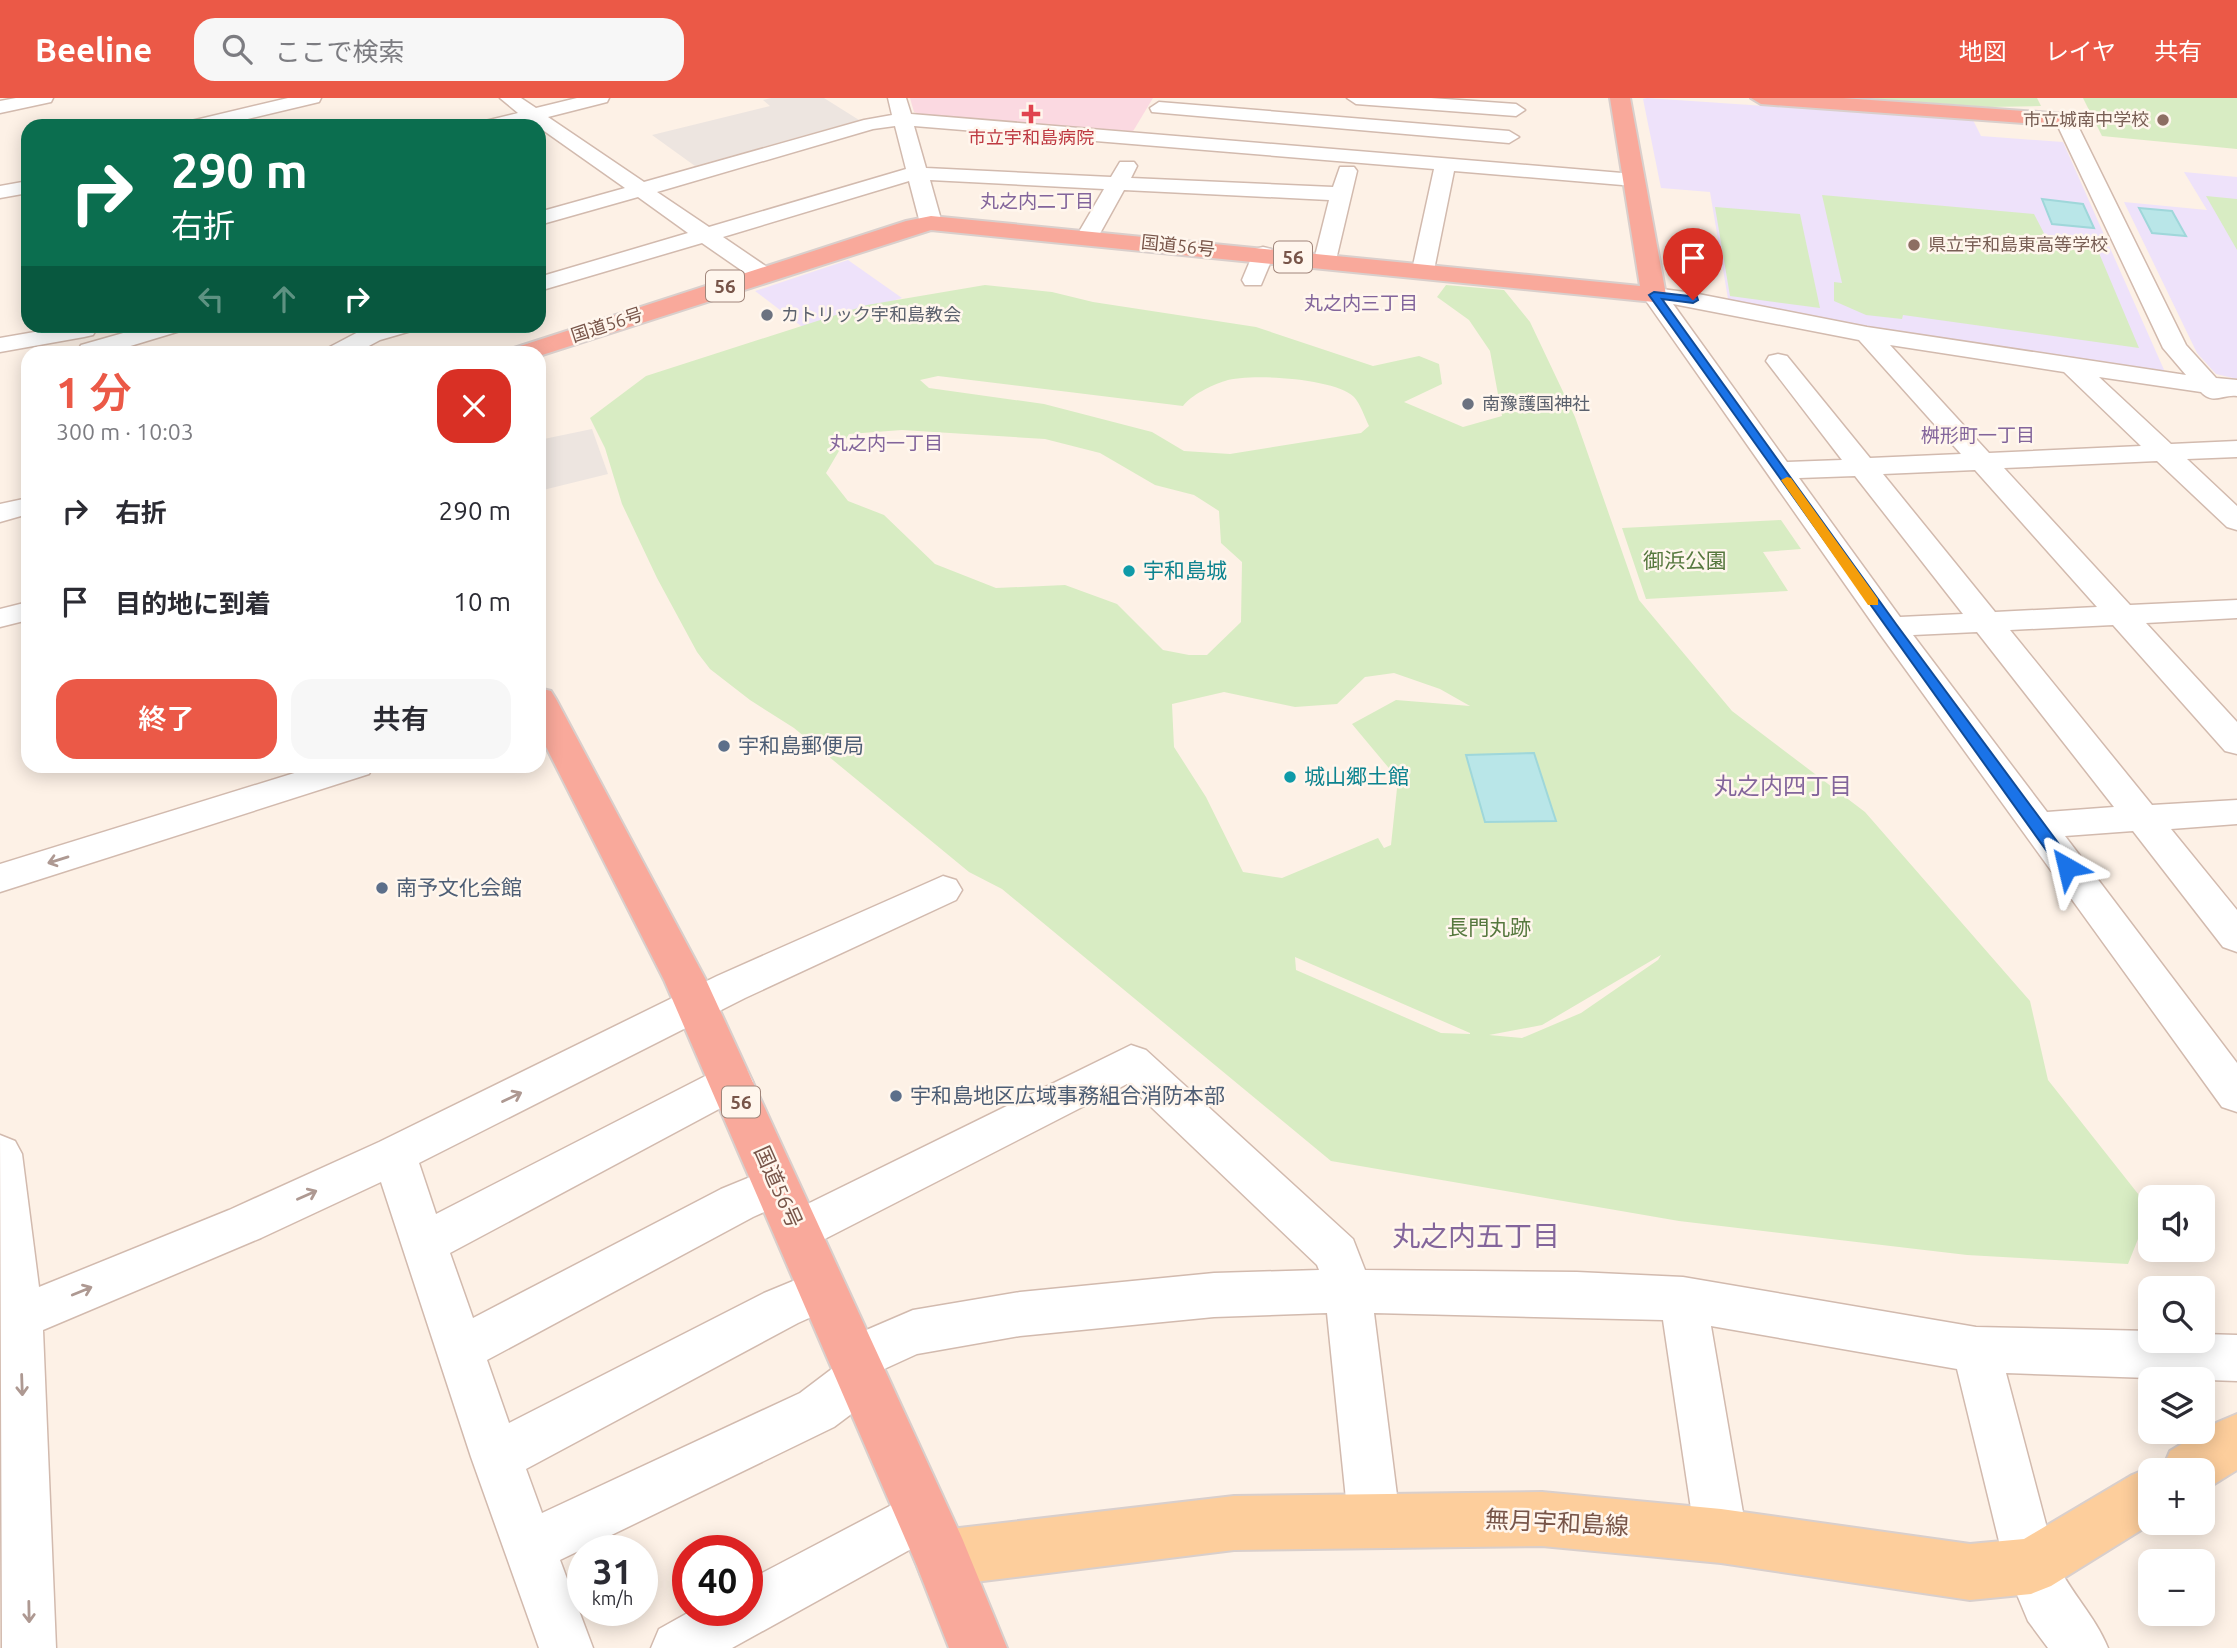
<!DOCTYPE html>
<html lang="ja">
<meta charset="utf-8">
<style>
:root{--surface:#fff;--page:#f7f7f7;--text:#2b2b33;--muted:#7c7c81;--accent:#eb5947}
body{margin:0;font-family:Ubuntu,"Noto Sans JP",sans-serif;background:var(--page);color:var(--text);height:100vh;display:flex;flex-direction:column;font-size:26px;white-space:nowrap}
*{box-sizing:border-box;margin:0}
p{font-size:23px;color:var(--muted)}
.icon{flex:none;width:38px;height:38px;fill:none;stroke:currentColor;stroke-width:2;stroke-linecap:round;stroke-linejoin:round}
.map{position:relative;flex:1;overflow:hidden}
.details{position:absolute;left:21px;top:248px;width:525px;height:427px;display:flex;flex-direction:column;background:var(--surface);border-radius:21px;box-shadow:0 4px 18px #0003}
.details>*{flex:none}
.banner{position:absolute;left:21px;top:21px;width:525px;height:214px;border-radius:21px;box-shadow:0 4px 18px #0003;background:#0b6e4f;color:#fff;overflow:hidden}
.buttons{position:absolute;left:2138px;top:1087px;display:grid;gap:14px}
.buttons a{display:grid;place-items:center;width:77px;height:77px;border-radius:14px;background:var(--surface);box-shadow:0 4px 18px #0003;font-size:35px}
.speed{position:absolute;left:567px;top:1437px;display:flex;gap:14px;font-size:35px;font-weight:700;text-align:center}
.speed>*{display:grid;place-content:center;width:91px;height:91px;border-radius:50%;background:var(--surface);box-shadow:0 4px 18px #0003;line-height:1}
.speed small{font-size:18px;font-weight:400}
.speed .limit{border:10px solid #d22;background:#fff;color:#111}
.pin{position:absolute;display:grid;place-items:center;width:60px;height:60px;color:#fff;margin:-72px -30px;border-radius:50% 50% 50% 0;rotate:-45deg;box-shadow:0 0 7px #0007}
.pin .icon{rotate:45deg}
.me{position:absolute;width:77px;margin:-38px;rotate:323deg;stroke-linejoin:round;filter:drop-shadow(0 0 5px #0008)}
.turn{display:flex;align-items:center;gap:24px;height:147px;padding:0 35px;font-size:32px}
.turn .icon{width:91px;height:91px;stroke-width:2.5}
.turn b{display:block;font-size:49px;line-height:60px}
.lanes{display:flex;align-items:center;height:66px;padding:0 35px;background:#0003;justify-content:center;gap:35px;direction:ltr}
.lanes .off{opacity:.35}
.round{display:grid;place-items:center;flex:none;width:74px;height:74px;border-radius:21px;background:var(--page)}
.summary{display:flex;align-items:center;justify-content:space-between;height:119px;padding:0 35px}
h1{font-size:42px;font-weight:600;line-height:52px;color:var(--accent)}
.cta{display:flex;gap:14px;margin-top:auto;padding:14px 35px}
.cta a{flex:1;height:80px;border-radius:21px;background:var(--accent);color:#fff;font-size:28px;font-weight:600;line-height:80px;text-align:center}
.cta a+a{background:var(--page);color:var(--text)}
ul{padding:0;list-style:none}
li{display:flex;align-items:center;gap:21px;height:91px;padding:0 35px}
li div{flex:1}
li b{display:block;font-size:26px}
li em{font-style:normal}
header{display:flex;align-items:center;gap:42px;box-sizing:border-box;height:98px;padding:0 35px;background:var(--accent);color:#fff}
header strong{font-size:33px}
nav{display:flex;gap:38px;margin-inline-start:auto;font-size:24px}
.search{width:490px;height:63px;background:var(--page);display:flex;align-items:center;gap:18px;box-sizing:border-box;padding:0 24px;border-radius:21px;color:var(--muted);font-size:26px}
.map>svg:first-child{display:block}
</style>
<header>
<strong>Beeline</strong>
<div class="search"><svg class="icon" aria-label="search" viewBox="0 0 24 24"><circle cx="10" cy="10" r="6"/><path d="M15 15l6 6"/></svg>ここで検索</div>
<nav><a>地図</a><a>レイヤ</a><a>共有</a></nav>
</header>
<div class="map">
<svg width="2237" height="1550" viewBox="0 0 2237 1550">
<rect width="100%" height="100%" fill="#fdf1e6"/>
<g fill="#ede5e0">
<polygon points="771,0 824,0 859,22 695,68 652,37 770,8 763,2"/>
<polygon points="592,331 608,376 539,393 539,342"/>
</g>
<g fill="#eee2fa">
<polygon points="1647,0 1973,22 1981,38 2063,44 2165,274 1839,225 1728,201 1710,94 1661,90 1643,1"/>
<polygon points="2184,74 2237,79 2237,281 2216,276 2197,255 2124,104 2207,112"/>
<polygon points="848,162 902,200 805,231 755,193"/>
</g>
<polygon fill="#fbd9e1" points="910,0 1153,0 1132,35 922,17 914,14"/>
<g fill="#d8ecc3" fill-rule="evenodd">
<polygon points="1864,0 2037,0 2041,8 1988,9"/>
<polygon points="2083,0 2237,0 2237,51 2102,38"/>
<polygon points="1822,97 2034,116 2048,143 2096,148 2139,250 1903,217 1902,221 1866,217 1834,203 1834,184 1842,185"/>
<polygon points="2206,98 2237,101 2237,152"/>
<polygon points="1715,109 1800,116 1820,210 1730,198"/>
<path d="M985,187L1052,194L1093,204L1256,229L1373,268L1419,258L1439,266L1442,286L1404,304L1463,329L1502,318L1490,253L1469,222L1437,199L1446,187L1504,192L1530,224L1575,319L1639,502L1732,613L1865,714L2030,903L2048,982L2150,1111L2128,1166L1967,1157L1679,1123L1331,1063L1002,791L969,774L794,630L750,602L710,571L697,554L657,480L622,406L605,350L590,320L646,278L867,207ZM938,278L1183,308C1191,297 1212,287 1225,283C1249,275 1335,280 1354,299C1360,305 1365,320 1369,328L1361,335L1230,356L1184,353L1152,334L1044,306L929,290L920,282ZM902,332L1045,341L1100,355L1155,387L1194,397L1219,413L1221,445L1242,464L1241,524L1207,557H1189L1163,552L1117,506L1065,487L996,490L935,466L884,417L848,403L826,375L849,336ZM1394,575L1440,591L1470,608L1396,602L1352,626L1398,681L1391,747L1384,750L1378,740L1282,780L1243,774L1206,699L1174,649L1172,606L1224,594L1295,609L1337,606L1365,579ZM1661,857L1658,862L1581,915L1522,940L1489,937L1542,927ZM1295,859L1470,935V936L1441,935L1296,872Z"/>
<polygon points="1781,422 1801,451 1763,454 1788,493 1646,501 1622,430"/>
</g>
<g fill="#b9e6e8" stroke="#9fd7da" stroke-width="2">
<polygon points="2042,101 2083,106 2094,130 2052,126"/>
<polygon points="2139,110 2172,113 2186,138 2152,135"/>
<polygon points="1534,655 1556,723 1485,724 1466,657"/>
</g>
<g fill="none" stroke-linecap="round" stroke-linejoin="round">
<defs>
<g id="minor">
<polygon points="16,0 53,0 51,4 0,15 0,3"/>
<polygon points="288,0 321,0 319,4 218,28 184,28 187,24"/>
<path d="M500,0H521L536,10L577,0H609L607,4L548,19L644,84L864,22L892,17L888,0H906L911,16L1634,76L1641,78L1644,82L1641,86L1634,88L1454,73L1434,172L1431,177H1415L1412,172L1434,71L914,28L926,70L1111,79L1120,64H1134L1137,68L1131,80L1333,89L1340,69H1354L1357,73L1336,162L1333,167H1317L1314,162L1329,102L1124,92L1098,139L1095,144H1079L1076,139L1104,91L930,82L942,125L939,130H923L920,125L909,83L723,139L770,171L773,176L770,181H754L702,145L539,193V179L688,135L638,99L539,127V114L625,90L530,23L511,28H478L481,24L518,15ZM895,28L906,71L709,129L657,94L873,31Z"/>
<polygon points="1347,0 1431,0 1516,6 1525,12 1516,18 1356,6"/>
<polygon points="1159,4 1509,33 1519,39 1509,45 1152,14 1150,10"/>
<path d="M2065,16L2075,22L2186,247L2216,280L2237,282V298C2223,296 2213,307 2201,294L2099,279L2171,346L2237,343V359L2187,361L2237,408V432L2227,429L2157,363L2004,370L2130,507L2237,502V520L2146,525L2237,624V656L2225,653L2113,527L2010,532L2152,707L2237,702V726L2171,731L2237,812V854L2223,849L2133,733L2065,738L2237,965V1014L2222,1009L1880,536L1642,197L1646,192L1654,190L1693,195L1867,229L2186,277L2163,250L2055,22ZM1673,206L1859,242L1961,356L1870,360L1787,258L1778,256L1769,258L1766,263L1842,362L1787,364ZM1890,247L2064,274L2141,348L1989,355ZM1975,372L2097,509L1995,514L1883,376ZM1855,378L1963,516L1900,519L1799,380ZM1977,534L2114,709L2047,714L1913,537Z"/>
<polygon points="28,83 28,95 0,100 0,88"/>
<polygon points="1263,149 1271,151 1274,156 1261,187 1245,187 1242,182 1255,151"/>
<polygon points="69,228 93,228 96,232 93,237 84,239 0,254 0,240"/>
<polygon points="148,228 184,228 180,233 104,256 80,256 78,252 81,247"/>
<polygon points="378,228 415,228 411,233 380,242 354,256 323,256 326,251 362,232"/>
<polygon points="28,400 28,416 0,424 0,406"/>
<polygon points="28,504 28,522 0,529 0,511"/>
<polygon points="317,668 374,668 369,676 0,794 0,766"/>
<path d="M943,778L956,782L962,792L956,802L745,900L419,1065L436,1116L717,972L732,967L747,972L753,984L747,996L450,1155L473,1220L721,1091L777,1068L793,1073L799,1087L793,1101L753,1119L487,1262L509,1325L764,1195L822,1171L838,1177L845,1192L838,1207L798,1225L526,1371L542,1415L800,1295L833,1270L829,1261L836,1245L913,1212L1020,1194L1214,1175L1319,1172L1317,1167L1127,986L813,1147L797,1153L781,1147L774,1133L781,1119L1131,947L1146,952L1353,1141L1365,1172L1577,1174L1683,1179L1976,1229L2151,1233V1242H2203V1236L2237,1237V1283L2006,1275L2056,1464C2071,1495 2095,1518 2108,1550H2048L2028,1523L2005,1468L1957,1271L1711,1228L1747,1438L1739,1456L1721,1464L1703,1456L1695,1438L1663,1222L1374,1215L1400,1421L1392,1439L1374,1447L1356,1439L1348,1421L1327,1215L1214,1219L1020,1238L917,1256L882,1272L885,1279L878,1296L834,1329L560,1462L593,1550H539L471,1359L381,1084L261,1140L43,1232L56,1550H2L0,1037L15,1043L22,1056L39,1189L229,1112L379,1044L717,878Z"/>
<polygon points="922,1391 940,1399 948,1417 940,1435 732,1550 651,1550 659,1531 693,1512 747,1512 747,1483"/>
</g>
<g id="major">
<polygon points="2237,1316 2237,1372 2203,1393 2203,1372 2162,1372 2170,1353 2218,1324"/>
<polygon points="2151,1369 2158,1372 2151,1372 2151,1424 2154,1424 2051,1488 2031,1496 1970,1502 1721,1465 1542,1448 1234,1452 942,1488 922,1480 914,1460 922,1440 942,1432 1234,1398 1542,1394 1721,1411 1970,1446 2024,1441 2132,1377"/>
</g>
<g id="highway">
<polygon points="1610,0 1630,0 1666,197 1663,202 1654,204 931,132 539,258 539,256 507,256 511,251 906,123 931,118 1640,188"/>
<polygon points="1751,0 1843,0 2065,16 2072,18 2075,22 2072,26 2065,28 1761,6"/>
<polygon points="539,590 551,593 556,601 706,882 962,1440 1007,1550 949,1550 917,1468 664,882 539,635"/>
</g>
</defs>
<use href="#minor" stroke="#d2baae" stroke-width="3"/>
<use href="#major" stroke="#d9cfcc" stroke-width="4"/>
<use href="#highway" stroke="#d9cfcc" stroke-width="4"/>
<use href="#minor" fill="#fff" fill-rule="evenodd"/>
<use href="#major" fill="#fdce9c" fill-rule="evenodd"/>
<use href="#highway" fill="#f9a99b" fill-rule="evenodd"/>
</g>
<defs><path id="oneway-shaft" d="M-6 0H5M1.5-3L5.5 0L1.5 3" fill="none" stroke-width="1.6" stroke-linecap="round" stroke-linejoin="round" transform="scale(1.75)"/></defs>
<g stroke="#ae9992">
<use href="#oneway-shaft" transform="translate(58 762) rotate(163)"/>
<use href="#oneway-shaft" transform="translate(512 999) rotate(-26)"/>
<use href="#oneway-shaft" transform="translate(307 1097) rotate(-24)"/>
<use href="#oneway-shaft" transform="translate(82 1193) rotate(-22)"/>
<use href="#oneway-shaft" transform="translate(22 1287) rotate(88)"/>
<use href="#oneway-shaft" transform="translate(29 1514) rotate(89)"/>
</g>
<polygon fill="#1a73e8" stroke="#114b97" stroke-width="2" points="1654,194 1697,199 1698,202 1693,205 1662,201 1896,526 2073,765 2075,769 2073,773 2061,773 1649,197"/>
<polygon fill="#f59e0b" points="1787,379 1791,380 1878,501 1878,507 1868,507 1781,382"/>
<path fill="#e0444e" stroke="#fff6ed" stroke-width="2.5" d="M1027.5 5.5h7v7h7v7h-7v7h-7v-7h-7v-7h7z"/>
<g fill="#8d6e63" stroke="#fff6ed" stroke-width="2.5">
<circle cx="2163" cy="22" r="7"/>
<circle cx="1914" cy="147" r="7"/>
</g>
<g fill="#6b7280" stroke="#fff6ed" stroke-width="2.5">
<circle cx="767" cy="217" r="7"/>
<circle cx="1468" cy="306" r="7"/>
</g>
<g fill="#0f9aa8" stroke="#fff6ed" stroke-width="2.5">
<circle cx="1129" cy="473" r="7"/>
<circle cx="1290" cy="679" r="7"/>
</g>
<g fill="#5c6f8a" stroke="#fff6ed" stroke-width="2.5">
<circle cx="724" cy="648" r="7"/>
<circle cx="382" cy="790" r="7"/>
<circle cx="896" cy="998" r="7"/>
</g>
<g text-anchor="middle" stroke-width="5" stroke-linejoin="round" paint-order="stroke">
<g font-size="18" fill="#785e54" stroke="#fff6ed" text-anchor="end">
<text x="2149" y="28">市立城南中学校</text>
<text x="1928" y="153" text-anchor="start">県立宇和島東高等学校</text>
</g>
<g font-size="18" fill="#be3a42" stroke="#fff6ed">
<text x="1031" y="46">市立宇和島病院</text>
</g>
<g font-size="18" fill="#785549" stroke="#fff6ed">
<text transform="translate(1178 148) rotate(6)" y="6">国道56号</text>
<text transform="translate(607 227) rotate(-18)" y="6">国道56号</text>
</g>
<g font-size="18" fill="#5b616d" stroke="#fff6ed" text-anchor="start">
<text x="781" y="223">カトリック宇和島教会</text>
<text x="1482" y="312">南豫護国神社</text>
</g>
<g font-size="19" fill="#83659b" stroke="#fff6ed">
<text x="1037" y="110">丸之内二丁目</text>
<text x="1361" y="212">丸之内三丁目</text>
<text x="1978" y="344">桝形町一丁目</text>
<text x="886" y="352">丸之内一丁目</text>
</g>
<g fill="#fff6ed" stroke="#a0857a" stroke-width="2">
<rect x="1274" y="143.5" width="38" height="31" rx="5"/>
<rect x="706" y="172.5" width="38" height="31" rx="5"/>
<rect x="722" y="988.5" width="38" height="31" rx="5"/>
</g>
<g font-size="19" font-weight="bold" fill="#785549">
<text x="1293" y="166">56</text>
<text x="725" y="195">56</text>
<text x="741" y="1011">56</text>
</g>
<g font-size="21" fill="#56783e" stroke="#fff6ed">
<text x="1685" y="470">御浜公園</text>
<text x="1489" y="837">長門丸跡</text>
</g>
<g font-size="21" fill="#0d838f" stroke="#fff6ed" text-anchor="start">
<text x="1143" y="480">宇和島城</text>
<text x="1304" y="686">城山郷土館</text>
</g>
<g font-size="21" fill="#4e5e75" stroke="#fff6ed" text-anchor="start">
<text x="738" y="655">宇和島郵便局</text>
<text x="396" y="797">南予文化会館</text>
<text x="910" y="1005">宇和島地区広域事務組合消防本部</text>
</g>
<g font-size="21" fill="#785549" stroke="#fff6ed">
<text transform="translate(778 1089) rotate(66)" y="7">国道56号</text>
</g>
<g font-size="23" fill="#83659b" stroke="#fff6ed">
<text x="1783" y="696">丸之内四丁目</text>
</g>
<g font-size="24" fill="#785549" stroke="#fff6ed">
<text transform="translate(1557 1425) rotate(3)" y="8">無月宇和島線</text>
</g>
<g font-size="28" fill="#83659b" stroke="#fff6ed">
<text x="1476" y="1148">丸之内五丁目</text>
</g>
</g>
</svg>
<div class="buttons">
<a><svg class="icon" aria-label="sound" viewBox="0 0 24 24"><path d="M4 9h4l5-4v14l-5-4H4zM17 9q2 3 0 6"/></svg></a>
<a><svg class="icon" aria-label="search" viewBox="0 0 24 24"><circle cx="10" cy="10" r="6"/><path d="M15 15l6 6"/></svg></a>
<a><svg class="icon" aria-label="layers" viewBox="0 0 24 24"><path d="M12 4l9 5-9 5-9-5zM3 14l9 5 9-5"/></svg></a>
<a>+</a>
<a>−</a>
</div>
<div class="speed"><div>31<small>km/h</small></div><div class="limit">40</div></div>
<div class="pin" style="left:1693px;top:202px;background:#d93025"><svg class="icon" aria-label="arrive" viewBox="0 0 24 24"><path d="M6 21V4h12l-3 4 3 4H6"/></svg></div>
<svg class="me" style="left:2067px;top:769px" viewBox="-20 -20 40 40"><path d="M0-17L14 15 0 8-14 15z" fill="#1a73e8" stroke="#fff" stroke-width="4"/></svg>
<div class="banner">
<div class="turn"><svg class="icon" aria-label="right" viewBox="0 0 24 24"><path d="M7 20v-9h11M14 6l5 5-5 5"/></svg><div><b>290 m</b>右折</div></div>
<div class="lanes"><svg class="icon off" aria-label="left" viewBox="0 0 24 24"><path d="M17 20v-9H6M10 6l-5 5 5 5"/></svg><svg class="icon off" aria-label="ahead" viewBox="0 0 24 24"><path d="M12 20V5M6 11l6-6 6 6"/></svg><svg class="icon" aria-label="right" viewBox="0 0 24 24"><path d="M7 20v-9h11M14 6l5 5-5 5"/></svg></div>
</div>
<section class="details">
<div class="summary"><div><h1>1 分</h1><p>300 m · 10:03</p></div><a class="round" style="background:#d93025;color:#fff"><svg class="icon" aria-label="close" viewBox="0 0 24 24"><path d="M6 6l12 12M18 6L6 18"/></svg></a></div>
<ul>
<li><svg class="icon" aria-label="right" viewBox="0 0 24 24"><path d="M7 20v-9h11M14 6l5 5-5 5"/></svg><div><b>右折</b></div><em>290 m</em></li>
<li><svg class="icon" aria-label="arrive" viewBox="0 0 24 24"><path d="M6 21V4h12l-3 4 3 4H6"/></svg><div><b>目的地に到着</b></div><em>10 m</em></li>
</ul>
<div class="cta"><a>終了</a><a>共有</a></div>
</section>
</div>
